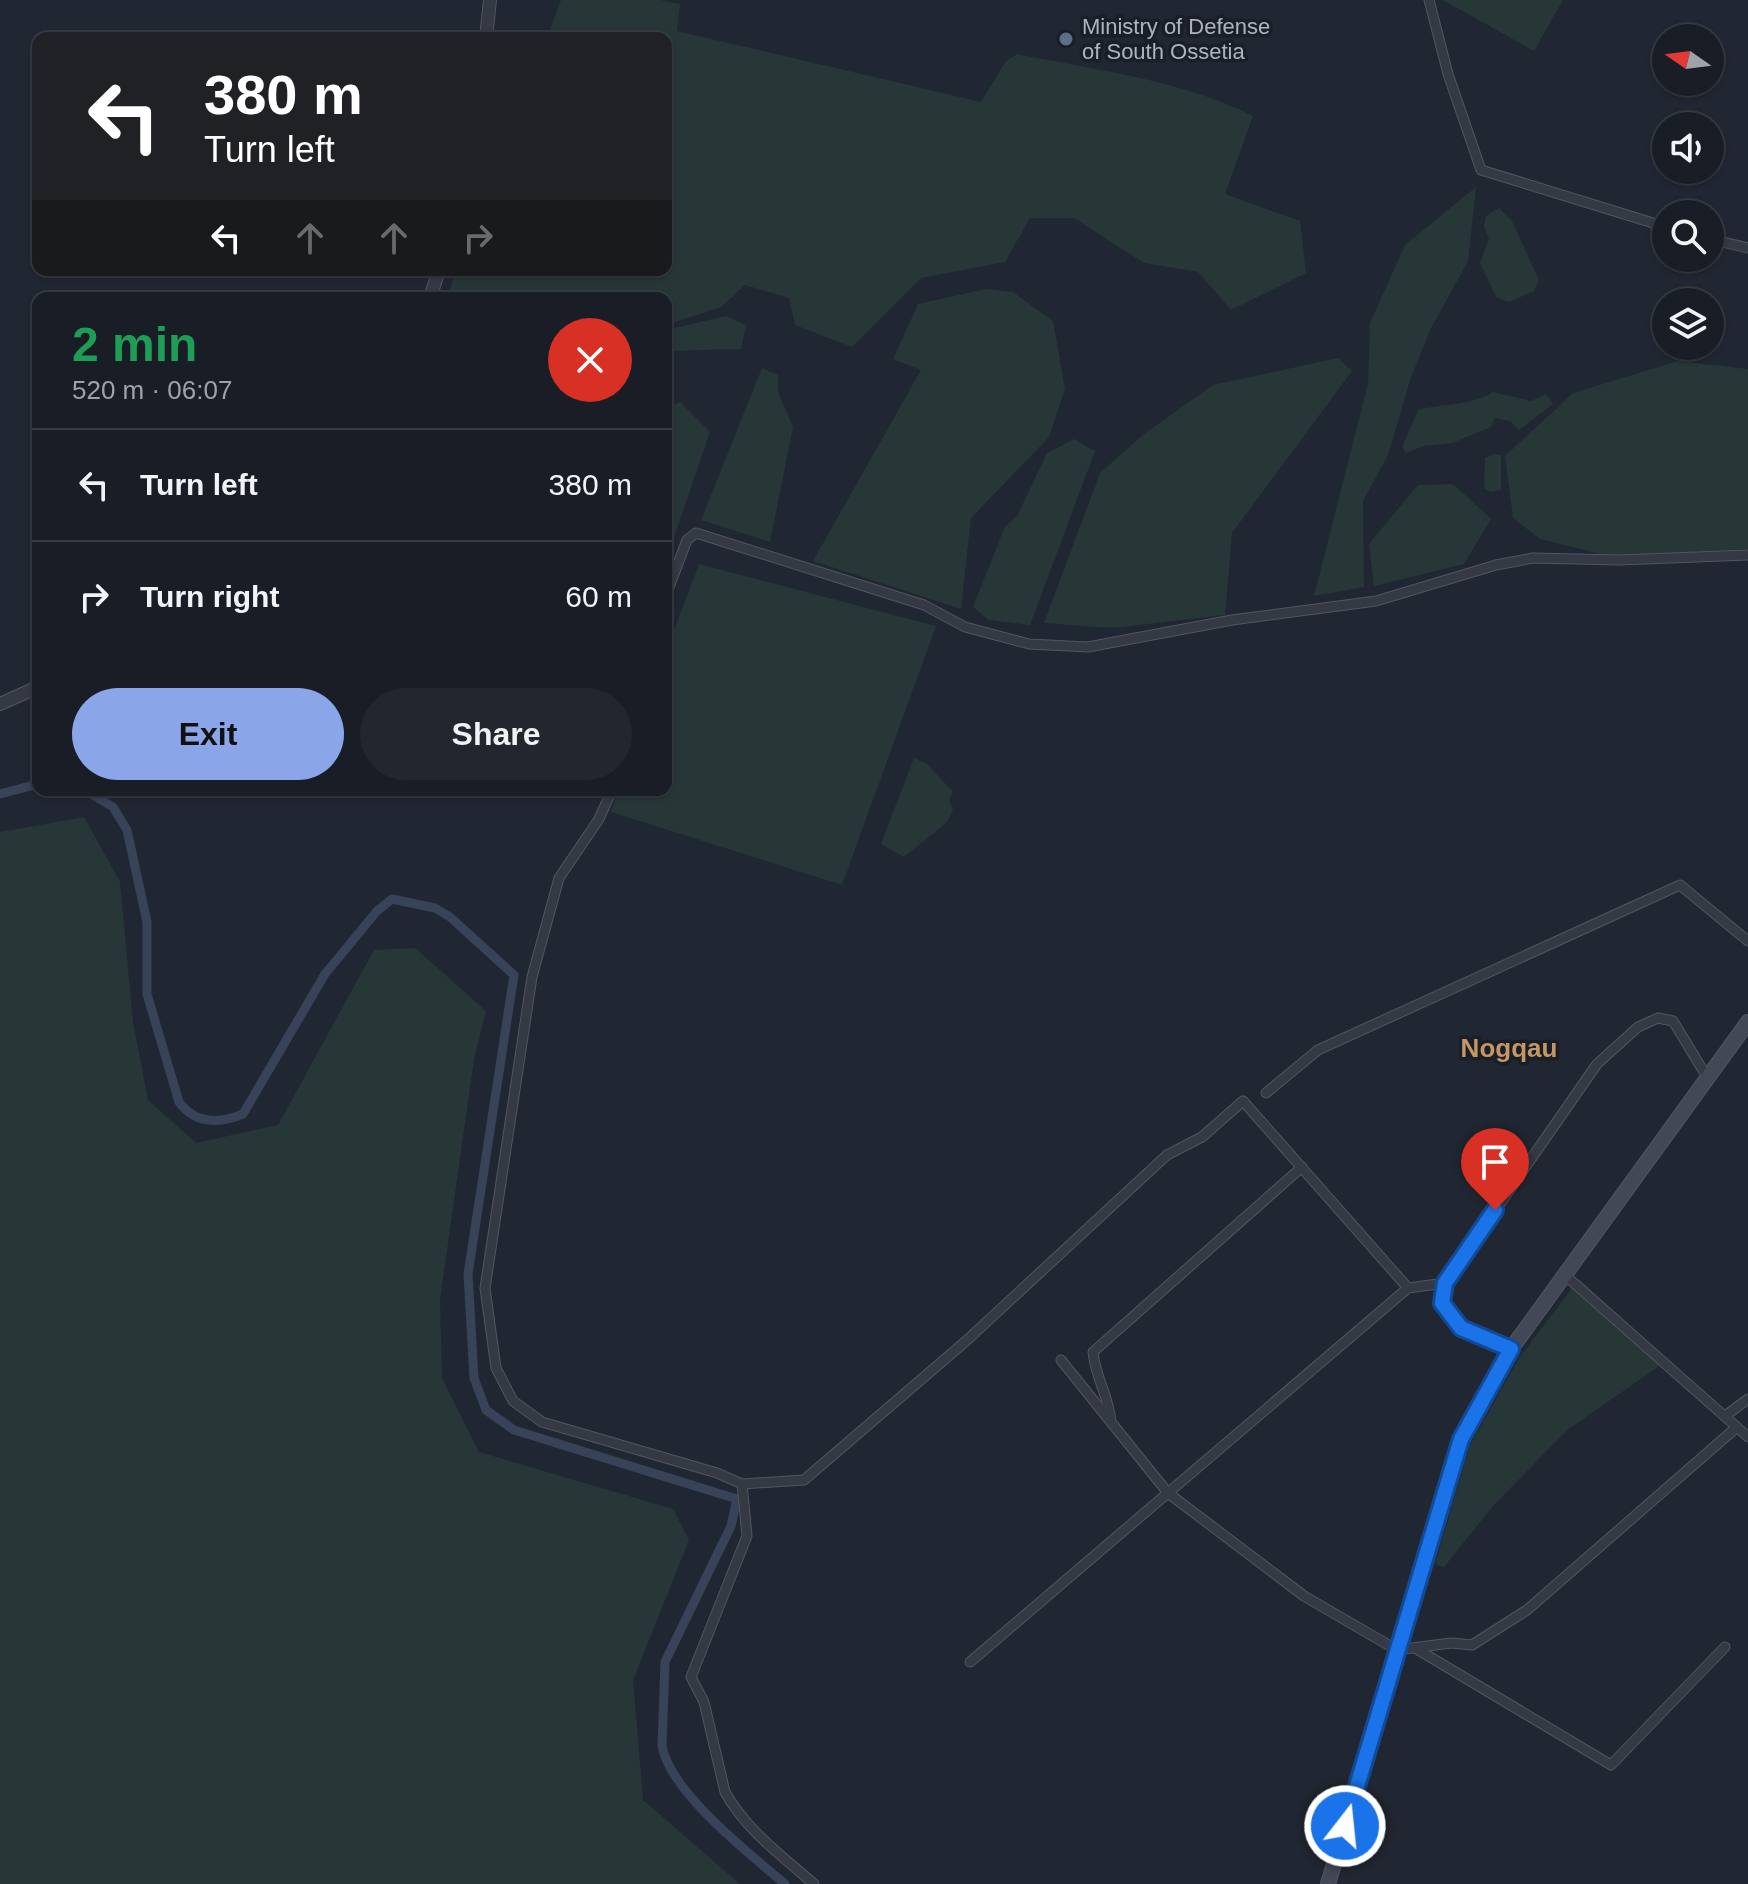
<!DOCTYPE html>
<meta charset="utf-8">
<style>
:root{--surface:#191d26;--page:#22262e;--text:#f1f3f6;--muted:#9fa2a7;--line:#373b43;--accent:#8aa6e9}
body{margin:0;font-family:Helvetica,sans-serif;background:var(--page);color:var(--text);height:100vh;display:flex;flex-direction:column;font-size:30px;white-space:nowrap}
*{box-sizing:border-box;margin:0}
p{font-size:26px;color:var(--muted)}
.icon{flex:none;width:44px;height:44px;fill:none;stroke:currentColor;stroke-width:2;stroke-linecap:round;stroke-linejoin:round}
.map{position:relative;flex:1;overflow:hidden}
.drawer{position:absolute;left:32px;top:292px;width:640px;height:504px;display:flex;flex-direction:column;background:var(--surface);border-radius:16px;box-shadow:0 2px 6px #0004,0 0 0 2px var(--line)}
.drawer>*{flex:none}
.guide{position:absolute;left:32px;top:32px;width:640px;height:244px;border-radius:16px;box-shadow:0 2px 6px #0004,0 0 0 2px var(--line);background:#202124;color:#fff;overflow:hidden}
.needle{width:52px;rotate:284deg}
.buttons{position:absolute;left:1652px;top:24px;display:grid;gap:16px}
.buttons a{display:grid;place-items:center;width:72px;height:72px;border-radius:50%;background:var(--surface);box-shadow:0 2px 6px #0004,0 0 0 2px var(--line);font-size:40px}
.pin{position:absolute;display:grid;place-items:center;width:68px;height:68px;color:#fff;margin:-82px -34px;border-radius:50% 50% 50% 0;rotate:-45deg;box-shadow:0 0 8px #0007}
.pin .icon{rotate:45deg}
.me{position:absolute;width:88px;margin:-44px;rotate:16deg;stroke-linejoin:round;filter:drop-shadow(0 0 6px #0008)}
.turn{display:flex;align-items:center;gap:28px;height:168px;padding:0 40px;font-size:36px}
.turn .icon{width:104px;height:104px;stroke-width:2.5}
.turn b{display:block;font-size:56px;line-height:68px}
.lanes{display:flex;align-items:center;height:76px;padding:0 40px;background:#0003;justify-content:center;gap:40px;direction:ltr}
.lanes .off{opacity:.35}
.round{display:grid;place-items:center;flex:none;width:84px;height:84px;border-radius:42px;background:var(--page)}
.summary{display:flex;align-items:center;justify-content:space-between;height:136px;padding:0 40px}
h1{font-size:48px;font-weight:600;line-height:60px;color:#1e9e55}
.primary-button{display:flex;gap:16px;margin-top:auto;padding:16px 40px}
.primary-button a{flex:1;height:92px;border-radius:48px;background:var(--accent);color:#111;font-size:32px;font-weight:600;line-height:92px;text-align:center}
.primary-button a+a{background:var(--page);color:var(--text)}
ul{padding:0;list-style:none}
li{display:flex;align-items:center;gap:24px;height:112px;padding:0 40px;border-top:2px solid var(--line)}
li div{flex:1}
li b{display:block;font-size:30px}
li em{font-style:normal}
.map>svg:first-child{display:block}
</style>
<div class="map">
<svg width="1748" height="1884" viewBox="0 0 1748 1884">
<rect width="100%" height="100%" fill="#212732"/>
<g fill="#273637">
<path d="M561,0H660L680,4L677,31L981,102L1006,61L1017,54C1095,70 1183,80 1253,116L1225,194L1300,221L1306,273L1231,310L1198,272L1144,263L1074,218H1030L1005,262L921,278L852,347L795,325L789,298L745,285L721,307L666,325V298H447L456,270H666V38H547Z"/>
<polygon points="1443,0 1563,0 1534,51"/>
<polygon points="1476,187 1468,261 1430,330 1411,377 1388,455 1363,501 1364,587 1314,596 1368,384 1370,323 1405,245"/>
<polygon points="1499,208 1512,221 1539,280 1534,291 1509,302 1496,297 1480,263 1489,239 1484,227 1486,216"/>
<polygon points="986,289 1013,292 1053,321 1065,389 1049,437 971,518 961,609 813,561 921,370 893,359 918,304"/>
<polygon points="726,316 746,325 741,349 666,351 666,330"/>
<polygon points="1338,358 1352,371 1232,533 1225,615 1113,628 1044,623 1100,473 1144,434 1213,385"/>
<polygon points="1678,361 1748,369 1748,549 1610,556 1540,539 1513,518 1505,456 1573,393"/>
<polygon points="762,368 778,375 778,392 793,427 770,542 701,520"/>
<path d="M1493,392L1531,401L1546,394L1553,404L1519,430L1510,421L1495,418L1491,427L1452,443L1424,446L1406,453L1402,447L1418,410C1445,403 1470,406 1493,392Z"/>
<polygon points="680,402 710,432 666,561 666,409"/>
<polygon points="1074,439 1095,451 1030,625 989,620 973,607 1005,527 1017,516 1047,453"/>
<polygon points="1495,454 1501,455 1501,490 1490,492 1484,488 1485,458"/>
<polygon points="1453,484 1491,519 1464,564 1374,586 1369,544 1418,485"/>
<polygon points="699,564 936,626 842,885 611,812 618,790 666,790 666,651"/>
<polygon points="914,758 927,764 953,792 949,800 953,810 947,822 904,857 881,844"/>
<polygon points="84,817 120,882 133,1022 148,1100 196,1143 278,1125 374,950 415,948 486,1011 474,1059 440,1300 442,1378 479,1452 673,1509 689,1540 633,1680 643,1800 740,1884 0,1884 0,832"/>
<polygon points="1579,1279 1668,1360 1567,1430 1493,1506 1444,1567 1435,1564 1470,1445 1519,1358"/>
</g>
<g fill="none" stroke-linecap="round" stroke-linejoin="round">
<g stroke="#38435a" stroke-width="9">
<path d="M85,790L113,807L127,830L147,922V994L179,1102C195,1124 219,1124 243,1114L325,974L377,911L392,899L435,908L450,917L514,975L468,1274L474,1378L486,1410L514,1430L737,1499L731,1526L665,1662L662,1746C670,1792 750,1854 785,1884"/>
<polyline points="0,794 38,784"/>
</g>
<defs>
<g id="minor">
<polyline points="1429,0 1448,74 1481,170 1666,227"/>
<polyline points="1710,239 1748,248"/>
<polyline points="666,595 687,540 696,533 924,605 965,627 1029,644 1088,647 1232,620 1376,601 1496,565 1533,558 1619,560 1748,555"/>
<path d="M612,790L599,819L559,878L532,977L485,1288L496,1368L513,1401L542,1422L717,1473L742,1484L747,1536L691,1677L704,1702L725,1792C746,1830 782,1856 814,1884"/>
<polyline points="1266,1093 1318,1050 1680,885 1748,941"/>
<polyline points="1566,1276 1748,1437"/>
<polyline points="1511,1349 1461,1328 1442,1303 1445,1283 1597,1064 1638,1027 1658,1018 1673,1021 1707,1077"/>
<polyline points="1061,1360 1168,1493 1304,1596 1397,1650 1451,1643 1472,1645 1527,1610 1737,1427"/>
<polyline points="1725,1416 1748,1399"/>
<path d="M1111,1422C1108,1393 1096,1380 1093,1352L1302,1167"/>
<polyline points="742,1484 804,1480 966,1341 1167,1155 1202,1137 1243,1101 1408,1288"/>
<polyline points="1415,1648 1611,1765 1725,1647"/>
<polyline points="970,1662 1408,1288 1445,1283"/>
</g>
<g id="tertiary">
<polyline points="486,38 490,0"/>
<polyline points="430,298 439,270"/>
<polyline points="0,704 38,687"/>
</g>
<polyline id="secondary" points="1328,1884 1461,1439 1511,1349 1748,1022"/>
</defs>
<use href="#minor" stroke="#515661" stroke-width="11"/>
<use href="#tertiary" stroke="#515661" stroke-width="14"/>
<use href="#secondary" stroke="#515661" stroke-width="16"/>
<use href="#minor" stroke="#343943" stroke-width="9"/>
<use href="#tertiary" stroke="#343943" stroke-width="12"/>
<use href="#secondary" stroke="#434856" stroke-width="14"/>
</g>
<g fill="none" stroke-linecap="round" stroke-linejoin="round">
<defs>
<polyline id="route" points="1345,1826 1461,1439 1511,1349 1461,1328 1442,1303 1445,1283 1495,1210"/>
</defs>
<use href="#route" stroke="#114b97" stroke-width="20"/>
<use href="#route" stroke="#1a73e8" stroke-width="14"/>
</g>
<circle fill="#5c6f8a" stroke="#1a1e28" stroke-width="3" cx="1066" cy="39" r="8"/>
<g text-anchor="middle" stroke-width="7" stroke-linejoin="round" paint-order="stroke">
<g font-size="22" fill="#aeb3c0" stroke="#1a1e28" text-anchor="start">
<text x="1082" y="34">Ministry of Defense<tspan x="1082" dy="25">of South Ossetia</tspan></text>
</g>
<g font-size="26" font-weight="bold" fill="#c49765" stroke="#1a1e28">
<text x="1509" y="1057">Nogqau</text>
</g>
</g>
</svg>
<div class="buttons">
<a><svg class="needle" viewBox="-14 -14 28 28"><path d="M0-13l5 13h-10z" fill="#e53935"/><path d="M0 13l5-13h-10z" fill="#9fa2a7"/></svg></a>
<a><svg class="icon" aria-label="sound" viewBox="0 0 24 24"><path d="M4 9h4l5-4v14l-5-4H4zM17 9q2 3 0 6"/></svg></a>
<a><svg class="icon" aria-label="search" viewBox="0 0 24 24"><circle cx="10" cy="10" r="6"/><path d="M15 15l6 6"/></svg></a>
<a><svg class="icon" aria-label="layers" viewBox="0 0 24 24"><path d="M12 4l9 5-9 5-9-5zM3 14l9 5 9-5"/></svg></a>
</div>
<div class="pin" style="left:1495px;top:1210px;background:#d93025"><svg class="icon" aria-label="arrive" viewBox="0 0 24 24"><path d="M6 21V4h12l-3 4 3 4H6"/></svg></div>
<svg class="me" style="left:1345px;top:1826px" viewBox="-20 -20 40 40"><circle r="17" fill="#1a73e8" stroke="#fff" stroke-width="3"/><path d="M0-11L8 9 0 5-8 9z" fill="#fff"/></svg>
<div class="guide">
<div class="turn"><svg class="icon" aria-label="left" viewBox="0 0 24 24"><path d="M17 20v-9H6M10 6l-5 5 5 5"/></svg><div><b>380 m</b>Turn left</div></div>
<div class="lanes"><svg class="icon" aria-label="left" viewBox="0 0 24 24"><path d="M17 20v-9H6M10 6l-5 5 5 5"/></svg><svg class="icon off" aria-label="ahead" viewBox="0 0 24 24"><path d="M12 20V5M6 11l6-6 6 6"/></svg><svg class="icon off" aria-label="ahead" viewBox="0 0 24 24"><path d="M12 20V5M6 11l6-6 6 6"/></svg><svg class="icon off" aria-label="right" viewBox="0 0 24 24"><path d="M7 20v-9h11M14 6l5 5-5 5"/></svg></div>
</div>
<section class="drawer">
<div class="summary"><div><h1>2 min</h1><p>520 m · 06:07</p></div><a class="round" style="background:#d93025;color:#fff"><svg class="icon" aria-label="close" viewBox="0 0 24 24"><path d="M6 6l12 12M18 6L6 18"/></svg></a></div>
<ul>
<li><svg class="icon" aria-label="left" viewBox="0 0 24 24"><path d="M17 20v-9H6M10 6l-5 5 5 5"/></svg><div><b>Turn left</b></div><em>380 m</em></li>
<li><svg class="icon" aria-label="right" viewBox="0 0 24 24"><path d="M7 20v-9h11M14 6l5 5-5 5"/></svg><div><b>Turn right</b></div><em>60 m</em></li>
</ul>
<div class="primary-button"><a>Exit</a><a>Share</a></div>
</section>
</div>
